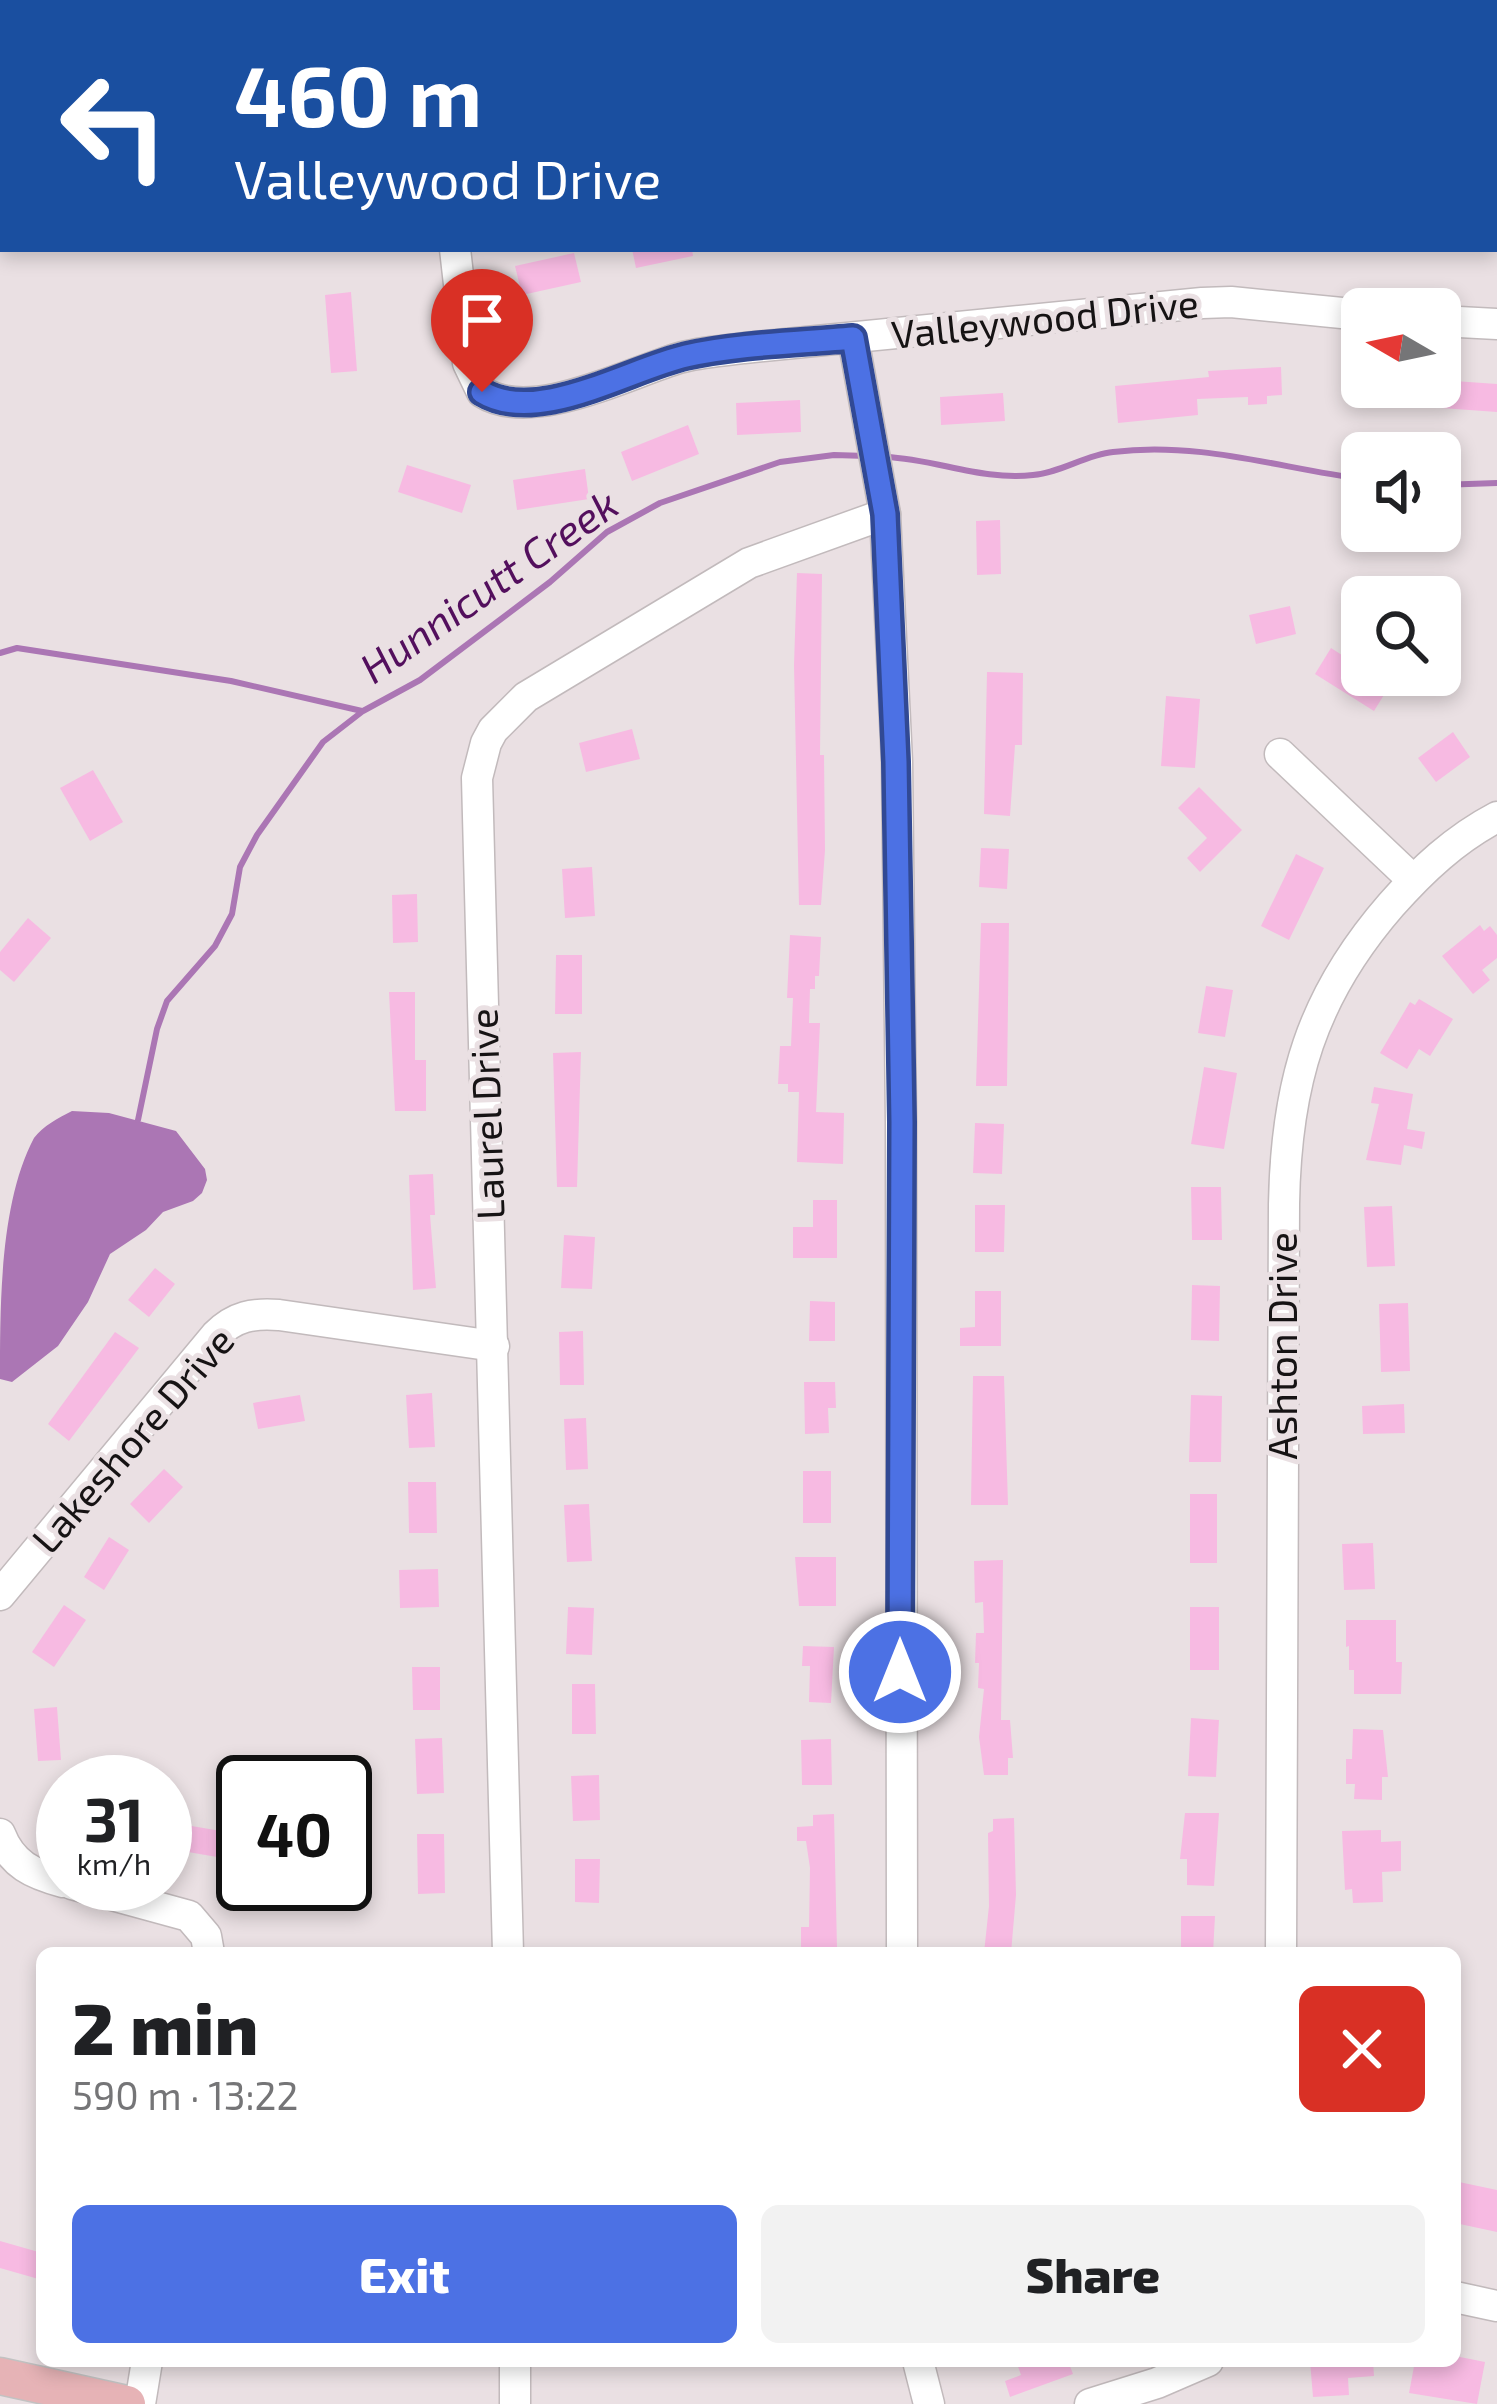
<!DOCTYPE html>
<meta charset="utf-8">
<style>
:root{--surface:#fff;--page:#f2f2f2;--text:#202124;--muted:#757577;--accent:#4c71e4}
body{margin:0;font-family:"Exo 2",sans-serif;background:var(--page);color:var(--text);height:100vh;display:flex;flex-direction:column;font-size:45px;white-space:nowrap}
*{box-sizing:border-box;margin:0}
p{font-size:39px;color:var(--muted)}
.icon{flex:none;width:66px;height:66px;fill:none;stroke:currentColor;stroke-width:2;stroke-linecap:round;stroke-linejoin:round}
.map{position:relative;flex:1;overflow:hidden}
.side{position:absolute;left:36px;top:1947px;width:1425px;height:420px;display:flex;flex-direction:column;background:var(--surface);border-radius:18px;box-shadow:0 6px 18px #0003}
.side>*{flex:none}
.guide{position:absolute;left:0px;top:0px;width:1497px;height:252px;box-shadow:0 6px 18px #0003;background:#1a4fa0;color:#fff;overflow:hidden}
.needle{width:78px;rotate:279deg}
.controls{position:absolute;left:1341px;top:288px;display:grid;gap:24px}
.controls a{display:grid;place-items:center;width:120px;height:120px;border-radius:18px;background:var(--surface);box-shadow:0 6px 18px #0003;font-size:60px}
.speed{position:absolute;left:36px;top:1755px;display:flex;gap:24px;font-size:60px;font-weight:700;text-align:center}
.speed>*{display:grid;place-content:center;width:156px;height:156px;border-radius:50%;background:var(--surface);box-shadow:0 6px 18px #0003;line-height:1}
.speed small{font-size:30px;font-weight:400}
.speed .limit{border:6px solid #111;border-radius:18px;background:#fff;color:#111}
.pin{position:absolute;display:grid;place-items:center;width:102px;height:102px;color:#fff;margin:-123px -51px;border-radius:50% 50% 50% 0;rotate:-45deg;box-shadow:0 0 12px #0007}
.pin .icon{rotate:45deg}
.me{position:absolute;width:132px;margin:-66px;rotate:0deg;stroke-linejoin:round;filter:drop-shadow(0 0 9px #0008)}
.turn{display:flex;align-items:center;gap:42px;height:252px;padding:0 36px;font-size:54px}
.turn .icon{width:156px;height:156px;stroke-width:2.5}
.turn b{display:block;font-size:84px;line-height:102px}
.round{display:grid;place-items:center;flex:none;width:126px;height:126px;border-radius:18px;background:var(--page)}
.head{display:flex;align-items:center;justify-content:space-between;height:204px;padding:0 36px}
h1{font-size:72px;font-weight:800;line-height:90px}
.button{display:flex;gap:24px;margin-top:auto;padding:24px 36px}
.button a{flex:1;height:138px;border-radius:18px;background:var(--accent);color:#fff;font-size:48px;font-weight:800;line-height:138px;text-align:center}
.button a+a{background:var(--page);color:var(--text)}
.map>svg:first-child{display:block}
</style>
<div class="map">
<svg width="1497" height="2404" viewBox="0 0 1497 2404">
<rect width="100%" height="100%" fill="#eae0e3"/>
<path fill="#ab76b4" d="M72,1111L109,1113L176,1131L205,1169L207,1180L202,1193L193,1201L163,1212L146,1230L110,1254L88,1302L58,1346L12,1382L0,1379C0,1303 0,1202 34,1138C43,1126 58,1118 72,1111Z"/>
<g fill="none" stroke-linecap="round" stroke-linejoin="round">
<g stroke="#ab76b4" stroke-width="6">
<path d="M886,457C936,459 982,481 1033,475C1060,473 1085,455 1113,452C1198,441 1279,468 1362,479"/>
<polyline points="1440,485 1497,483"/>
<polyline points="0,653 17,648 231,681 362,711"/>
<polyline points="138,1120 157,1029 167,1001 215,946 232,914 240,867 257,835 323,742 363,711 420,680 550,582 607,532 660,503 780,462 834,455 867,456"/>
</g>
</g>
<g fill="#f7bae2">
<polygon points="632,249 692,249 693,256 636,268"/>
<polygon points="574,253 581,282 522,295 515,266"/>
<polygon points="351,292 357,371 331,373 325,295"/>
<polygon points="1281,367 1282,395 1267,396 1267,404 1248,405 1248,397 1197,399 1198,415 1118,423 1115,386 1209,377 1208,371"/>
<polygon points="1440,380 1497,384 1497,412 1427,407 1428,387 1440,387"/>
<polygon points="1003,393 1005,421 941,425 940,397"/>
<polygon points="800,400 801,432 737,435 736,403"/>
<polygon points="688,425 699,454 632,481 621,452"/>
<polygon points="407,465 471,485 462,513 398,492"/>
<polygon points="585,469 589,499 517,510 513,480"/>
<polygon points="1000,520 1001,574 977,575 976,521"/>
<polygon points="797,573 822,574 820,755 824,755 825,850 821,905 799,905 794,665"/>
<polygon points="1290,606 1296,634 1256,644 1249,615"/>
<polygon points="1331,648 1362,668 1362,675 1374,675 1390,685 1374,711 1315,674"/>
<polygon points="987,672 1023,673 1022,745 1015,745 1010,816 984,814"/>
<polygon points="1166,696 1200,699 1195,768 1161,766"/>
<polygon points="632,729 640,759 586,772 579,743"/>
<polygon points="1453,732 1470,757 1436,782 1418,758"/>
<polygon points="93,770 123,822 90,841 60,788"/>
<polygon points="1199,787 1242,830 1200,872 1187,858 1207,838 1178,808"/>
<polygon points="981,848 1009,849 1007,889 979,887"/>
<polygon points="1296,854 1324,868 1289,940 1261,926"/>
<polygon points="592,867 595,916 565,918 562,869"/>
<polygon points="417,894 418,942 393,943 392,895"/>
<polygon points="28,918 51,938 14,982 0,970 0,952"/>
<polygon points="981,923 1009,923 1007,1086 976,1086"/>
<polygon points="1480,925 1484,931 1490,926 1497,935 1497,958 1482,970 1490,980 1473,994 1442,956"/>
<polygon points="790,935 821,937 819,976 815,976 815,989 810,989 809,1023 820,1023 816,1112 844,1113 843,1164 797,1162 799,1092 788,1092 788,1084 778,1084 780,1046 791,1046 793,998 787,998"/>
<polygon points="556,955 582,955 582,1014 555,1014"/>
<polygon points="1206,986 1233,990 1225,1037 1198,1033"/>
<polygon points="389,992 415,992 415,1060 426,1060 426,1111 395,1111"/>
<polygon points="1419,999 1453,1019 1430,1056 1419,1049 1407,1069 1380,1053 1410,1002 1415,1005"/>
<polygon points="581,1052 577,1187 557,1187 553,1053"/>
<polygon points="1204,1067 1237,1073 1224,1149 1191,1144"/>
<polygon points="1374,1087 1413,1094 1407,1129 1425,1132 1422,1149 1404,1145 1401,1165 1366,1160 1379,1104 1371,1103"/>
<polygon points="975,1123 1004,1124 1002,1174 973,1173"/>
<polygon points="433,1174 435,1215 430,1215 436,1288 413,1290 409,1175"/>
<polygon points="1191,1187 1221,1187 1222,1240 1192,1240"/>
<polygon points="813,1200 837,1200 837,1258 793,1258 793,1227 813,1227"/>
<polygon points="975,1205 1005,1205 1004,1252 975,1252"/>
<polygon points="1392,1206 1395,1266 1367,1267 1364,1207"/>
<polygon points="564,1235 595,1237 592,1289 561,1288"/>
<polygon points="155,1268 175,1284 149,1317 128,1300"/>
<polygon points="1192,1285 1220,1286 1219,1341 1191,1340"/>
<polygon points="975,1291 1001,1291 1001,1346 960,1346 960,1328 975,1327"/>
<polygon points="810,1301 835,1302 835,1341 809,1341"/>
<polygon points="1408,1303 1410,1371 1381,1372 1379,1304"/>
<polygon points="583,1331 584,1385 560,1385 559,1332"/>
<polygon points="115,1332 139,1348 69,1441 48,1424"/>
<polygon points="973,1376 1004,1376 1008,1505 971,1505"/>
<polygon points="804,1382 835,1382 836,1408 828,1408 829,1433 805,1434"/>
<polygon points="432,1393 435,1447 409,1448 406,1395"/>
<polygon points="300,1395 305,1421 258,1429 253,1403"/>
<polygon points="1191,1395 1222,1396 1221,1462 1189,1462"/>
<polygon points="1404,1404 1405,1433 1363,1434 1362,1406"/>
<polygon points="586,1418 588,1469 566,1470 564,1419"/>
<polygon points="164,1469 183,1487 149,1523 130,1504"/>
<rect x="803" y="1471" width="28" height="52"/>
<polygon points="408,1482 436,1482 437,1533 409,1533"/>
<rect x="1190" y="1494" width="27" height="69"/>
<polygon points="589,1504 592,1561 567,1562 564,1505"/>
<polygon points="109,1537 129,1550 104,1590 84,1577"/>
<polygon points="1373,1543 1375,1589 1344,1590 1342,1544"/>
<polygon points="795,1557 836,1557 836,1606 799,1606"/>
<polygon points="1003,1560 1001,1720 1010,1720 1013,1758 1008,1758 1008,1775 984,1775 979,1737 984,1689 978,1688 979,1663 975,1663 976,1633 984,1633 983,1602 975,1603 974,1561"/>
<polygon points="438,1569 439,1607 400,1608 399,1570"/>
<polygon points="64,1605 86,1620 54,1667 32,1652"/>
<polygon points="568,1607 594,1608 592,1655 566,1654"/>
<rect x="1190" y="1607" width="29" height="63"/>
<polygon points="1346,1620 1396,1620 1396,1662 1402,1662 1401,1694 1354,1694 1354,1670 1349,1670 1349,1646 1346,1647"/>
<polygon points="803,1646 834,1647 831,1703 809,1702 810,1666 802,1666"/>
<polygon points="412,1667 440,1667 440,1710 413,1710"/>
<polygon points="572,1684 595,1684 596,1734 572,1734"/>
<polygon points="57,1707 61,1760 38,1761 34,1709"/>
<polygon points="1191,1718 1219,1720 1216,1777 1188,1776"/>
<polygon points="1353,1729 1383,1730 1388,1777 1382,1777 1382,1800 1354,1799 1355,1784 1346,1784 1346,1759 1352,1759"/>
<polygon points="442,1738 444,1793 417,1794 415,1739"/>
<polygon points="831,1739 832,1785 802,1785 801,1740"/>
<polygon points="599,1775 600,1820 573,1821 571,1776"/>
<polygon points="1185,1813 1219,1813 1214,1886 1187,1885 1187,1859 1180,1859"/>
<polygon points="834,1814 837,1948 801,1948 801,1927 809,1927 810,1868 806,1841 797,1841 797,1827 813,1826 813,1815"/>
<polygon points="1014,1818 1016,1895 1011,1953 984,1953 989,1906 988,1833 993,1831 993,1819"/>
<polygon points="168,1822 221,1831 217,1857 165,1848"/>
<polygon points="1381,1830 1381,1842 1401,1841 1401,1871 1382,1872 1383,1902 1353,1903 1352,1889 1345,1890 1342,1831"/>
<polygon points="417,1834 444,1834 445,1893 418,1894"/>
<polygon points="575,1859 600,1859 599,1903 575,1902"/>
<polygon points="1181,1916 1215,1916 1213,1953 1181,1953"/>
<polygon points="1459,2182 1497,2190 1497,2232 1455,2223"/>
<polygon points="0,2241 42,2253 42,2280 0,2268"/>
<polygon points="1455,2356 1485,2362 1477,2404 1409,2393 1415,2361 1455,2361"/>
<polygon points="1016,2361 1068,2361 1073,2374 1010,2397 1005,2381 1021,2375"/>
<polygon points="1310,2361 1373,2361 1374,2376 1348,2378 1349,2395 1313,2397"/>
</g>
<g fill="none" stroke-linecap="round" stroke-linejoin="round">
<defs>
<g id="minor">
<polyline points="575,3 579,0"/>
<path d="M455,249L468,363L482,392C532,424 626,374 679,358C700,352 723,351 744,348L1202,303L1231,302L1362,315"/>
<polyline points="1440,321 1497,324"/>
<polyline points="853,338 885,514 897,762 901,1122 902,1953"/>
<polyline points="1280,754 1413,880"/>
<path d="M0,1595L216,1335C235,1316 253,1313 279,1315L494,1346"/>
<path d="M0,1834C12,1865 33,1874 63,1882"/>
<polyline points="72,1884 189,1916 206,1936 209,1953"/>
<polyline points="508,1953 477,778 486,743 493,730 526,697 749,563 885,514"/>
<path d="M1281,1953L1284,1204C1286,1084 1311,997 1391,905C1422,870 1455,839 1497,817"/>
<polyline points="1455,2297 1497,2306"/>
<polyline points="918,2361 929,2404"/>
<polyline points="140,2404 147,2361"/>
<polyline points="515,2404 515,2361"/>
<polyline points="1090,2404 1157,2383 1208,2361"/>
</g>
<polyline id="major" points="0,2376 127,2404"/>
</defs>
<use href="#minor" stroke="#c2babc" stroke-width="33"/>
<use href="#major" stroke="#c2c2c2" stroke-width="39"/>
<use href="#minor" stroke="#fff" stroke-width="30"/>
<use href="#major" stroke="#e6b3b6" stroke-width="36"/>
</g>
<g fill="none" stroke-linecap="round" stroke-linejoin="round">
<defs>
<path id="route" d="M482,392C537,426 629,369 686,356C740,344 798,343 853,338L885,514L896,762L902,1122L900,1672"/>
</defs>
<use href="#route" stroke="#314994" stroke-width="30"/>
<use href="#route" stroke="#4c71e4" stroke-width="21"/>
</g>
<g text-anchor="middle" stroke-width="10" stroke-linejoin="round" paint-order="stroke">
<g font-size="39" fill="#161314" stroke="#eae0e3">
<text transform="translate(1045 319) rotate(-6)" y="14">Valleywood Drive</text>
<text transform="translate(487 1114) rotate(-92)" y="14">Laurel Drive</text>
<text transform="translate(1283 1346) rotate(-90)" y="14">Ashton Drive</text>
<text transform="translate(133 1440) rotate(-49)" y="14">Lakeshore Drive</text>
</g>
<g font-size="42" font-style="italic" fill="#530f5d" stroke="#eae0e3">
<text transform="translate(489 586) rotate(-35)" y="15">Hunnicutt Creek</text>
</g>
</g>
</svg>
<div class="controls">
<a><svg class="needle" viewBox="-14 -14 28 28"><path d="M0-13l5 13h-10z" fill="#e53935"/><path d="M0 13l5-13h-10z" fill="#757577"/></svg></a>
<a><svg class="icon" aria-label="sound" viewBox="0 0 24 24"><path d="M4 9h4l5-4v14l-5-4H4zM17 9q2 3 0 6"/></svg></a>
<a><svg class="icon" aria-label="search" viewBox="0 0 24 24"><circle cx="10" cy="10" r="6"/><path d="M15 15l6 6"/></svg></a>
</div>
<div class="speed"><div>31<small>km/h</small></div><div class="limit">40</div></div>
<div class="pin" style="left:482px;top:392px;background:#d93025"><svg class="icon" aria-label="arrive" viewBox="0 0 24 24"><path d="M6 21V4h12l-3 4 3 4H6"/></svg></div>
<svg class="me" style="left:900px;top:1672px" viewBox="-20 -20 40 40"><circle r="17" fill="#4c71e4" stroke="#fff" stroke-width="3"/><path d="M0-11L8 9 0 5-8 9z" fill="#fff"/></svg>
<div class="guide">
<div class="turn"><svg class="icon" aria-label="left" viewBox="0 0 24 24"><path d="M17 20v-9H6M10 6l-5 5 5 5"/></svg><div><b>460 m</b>Valleywood Drive</div></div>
</div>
<section class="side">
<div class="head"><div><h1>2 min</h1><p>590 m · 13:22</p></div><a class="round" style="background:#d93025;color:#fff"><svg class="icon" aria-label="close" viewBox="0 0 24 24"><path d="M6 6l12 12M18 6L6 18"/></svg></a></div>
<div class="button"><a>Exit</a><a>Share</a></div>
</section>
</div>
